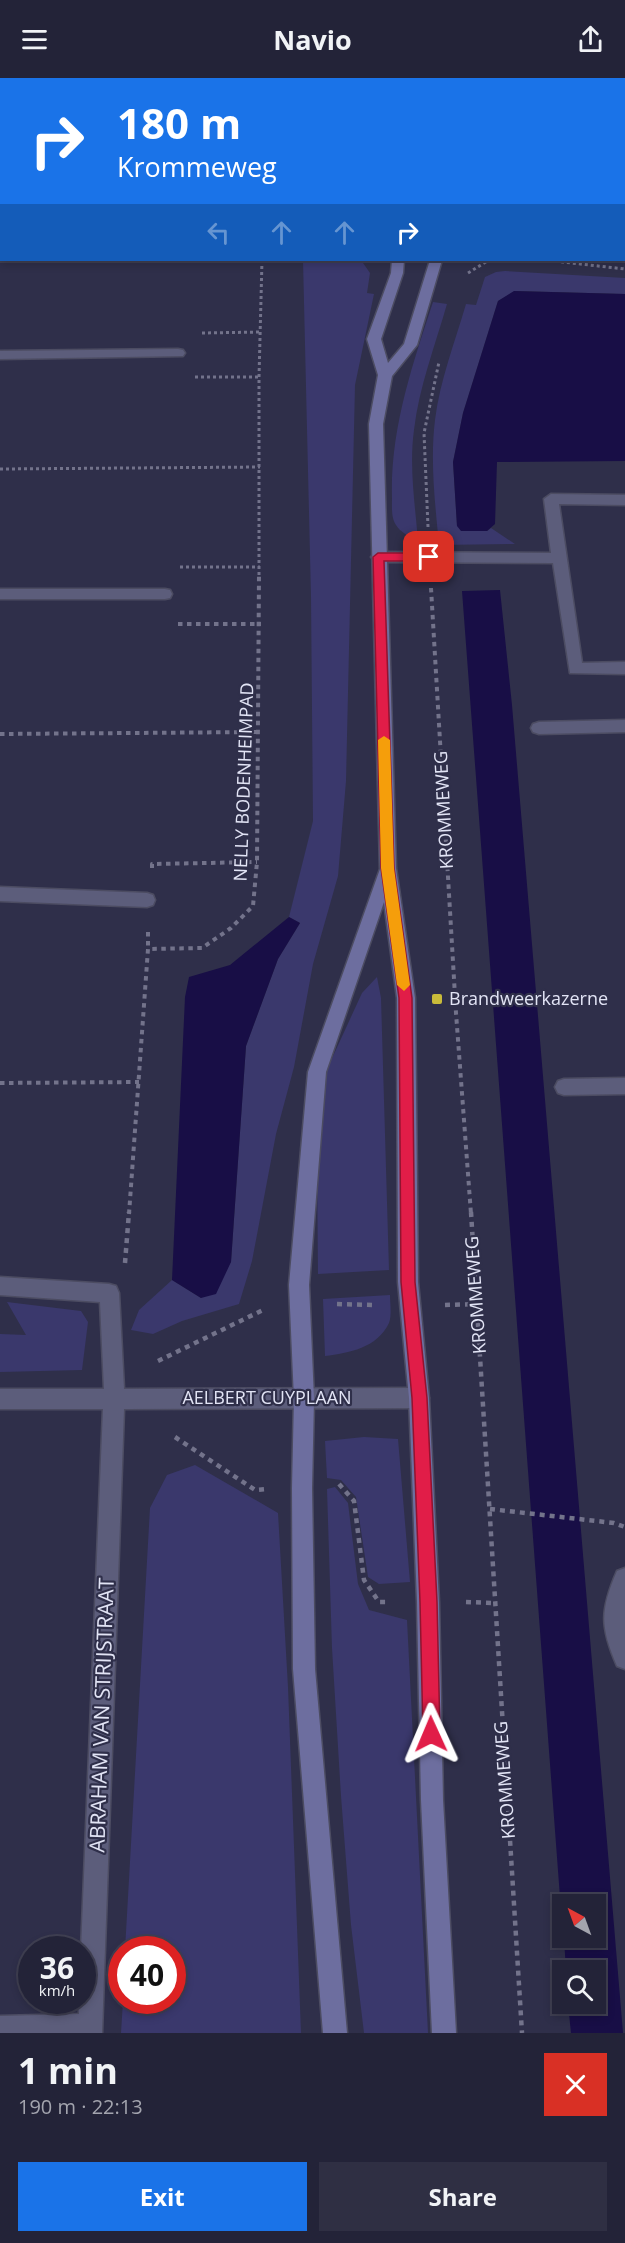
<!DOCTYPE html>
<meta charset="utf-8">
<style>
:root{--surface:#232338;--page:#2f2f43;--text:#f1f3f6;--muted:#a3a4ae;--line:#404053;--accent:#1a73e8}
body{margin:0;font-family:"Open Sans",sans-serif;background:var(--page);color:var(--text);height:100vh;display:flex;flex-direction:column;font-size:22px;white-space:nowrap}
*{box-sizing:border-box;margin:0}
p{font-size:20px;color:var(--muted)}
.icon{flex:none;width:33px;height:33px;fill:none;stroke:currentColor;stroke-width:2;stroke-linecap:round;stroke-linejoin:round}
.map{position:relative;height:1955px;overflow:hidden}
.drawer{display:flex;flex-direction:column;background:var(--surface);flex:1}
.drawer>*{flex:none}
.hud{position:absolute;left:0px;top:0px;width:626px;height:183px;box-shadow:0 3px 9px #0003,0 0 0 2px var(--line);background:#1a73e8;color:#fff;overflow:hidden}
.needle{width:39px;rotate:319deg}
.fabs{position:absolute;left:552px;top:1816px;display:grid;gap:12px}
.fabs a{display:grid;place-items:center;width:54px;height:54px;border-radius:0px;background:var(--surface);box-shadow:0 3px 9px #0003,0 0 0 2px var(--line);font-size:30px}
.speed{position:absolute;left:18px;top:1858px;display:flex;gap:12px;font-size:30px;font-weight:700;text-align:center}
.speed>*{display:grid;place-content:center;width:78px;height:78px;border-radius:50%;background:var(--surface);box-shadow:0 3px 9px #0003,0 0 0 2px var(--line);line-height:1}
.speed small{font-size:15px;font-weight:400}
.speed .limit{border:9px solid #d22;background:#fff;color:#111}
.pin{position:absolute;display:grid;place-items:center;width:51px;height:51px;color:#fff;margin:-26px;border-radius:12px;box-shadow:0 3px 9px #0006}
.me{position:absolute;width:66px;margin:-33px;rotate:359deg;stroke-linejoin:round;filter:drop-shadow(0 0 4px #0008)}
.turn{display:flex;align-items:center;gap:21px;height:126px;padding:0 18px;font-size:27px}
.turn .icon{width:78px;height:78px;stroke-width:2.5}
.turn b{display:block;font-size:42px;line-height:51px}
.lanes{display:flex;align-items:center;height:57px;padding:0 18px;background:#0003;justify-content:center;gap:30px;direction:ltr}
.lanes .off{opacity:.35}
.round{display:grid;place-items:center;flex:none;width:63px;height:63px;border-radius:0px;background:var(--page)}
.headline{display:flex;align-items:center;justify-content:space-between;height:102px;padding:0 18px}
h1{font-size:36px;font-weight:700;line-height:45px}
.action{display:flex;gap:12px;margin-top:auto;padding:12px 18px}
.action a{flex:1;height:69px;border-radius:0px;background:var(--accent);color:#fff;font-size:24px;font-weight:700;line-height:69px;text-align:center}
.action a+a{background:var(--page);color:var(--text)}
header{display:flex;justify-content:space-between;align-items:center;height:78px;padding:0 18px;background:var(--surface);font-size:27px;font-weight:700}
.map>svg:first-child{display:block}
</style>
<header><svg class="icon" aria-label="menu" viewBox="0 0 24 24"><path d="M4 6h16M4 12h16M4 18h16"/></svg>Navio<svg class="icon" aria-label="share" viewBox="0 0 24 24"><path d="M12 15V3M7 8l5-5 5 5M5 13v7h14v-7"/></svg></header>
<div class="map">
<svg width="625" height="1955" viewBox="0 0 625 1955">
<rect width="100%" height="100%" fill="#2f2f4a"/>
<g fill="#3a386c">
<polygon points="0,0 255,0 255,1 2,2 0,89"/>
<polygon points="303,182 361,182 370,195 367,215 374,216 355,307 346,703 338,798 313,886 294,989 276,1056 252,1183 239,1226 182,1243 153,1256 131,1252 139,1232 172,1202 201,1220 231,1184 246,968 278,881 300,845 289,839 313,743 311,519"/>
<path d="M505,193L625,200V216L515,213L498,223L463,335L453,384L457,448L487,453L491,450L515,466L439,467C435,425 430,383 435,342C440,302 455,264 466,226L476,227L485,199L496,194Z"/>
<path d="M433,224L447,226C435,268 419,309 414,352C409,388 415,426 418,463C410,459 400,454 396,447C391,440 392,428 392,420C390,352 412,288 433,224Z"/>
<polygon points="377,899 381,920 389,1192 318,1196 317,1078 320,1026 328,989 362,915"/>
<path d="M390,1217C390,1225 392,1238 389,1245C377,1270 349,1275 325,1278L323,1221Z"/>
<polygon points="7,1224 81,1233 88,1244 82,1292 0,1294 0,1256 26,1257"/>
<polygon points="364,1359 398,1361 410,1504 379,1506 368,1499 356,1419 341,1402 327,1400 325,1363"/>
<polygon points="195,1387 278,1435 288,1609 301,1955 121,1955 123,1923 172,1923 172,1872 125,1872 150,1430 167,1397"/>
<polygon points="335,1409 348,1425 358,1506 369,1532 407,1542 428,1955 364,1955 351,1847 341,1718 332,1570 327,1411"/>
</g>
<g fill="#180e46">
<polygon points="514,213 625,216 625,383 497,384 495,446 487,453 461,453 457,448 453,384 463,335 498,223"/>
<polygon points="500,512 512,627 623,1955 571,1955 568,1926 596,1926 596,1893 566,1893 564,1860 596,1860 596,1827 562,1827 562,1846 462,513"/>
<polygon points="289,839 300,845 278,881 246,968 231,1184 216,1216 201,1220 172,1202 185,919 189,899 230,887"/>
</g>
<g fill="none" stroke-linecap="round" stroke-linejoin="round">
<defs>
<g id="lane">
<polygon points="551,416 625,417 625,427 559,426 582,585 625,584 625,596 570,595 553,485 378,484 371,479 378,474 551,475 544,421"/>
<polygon points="625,1000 625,1016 564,1017 558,1015 555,1009 558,1003 564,1001"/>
</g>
<g id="street">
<rect x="0" y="90" width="2" height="8"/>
<polygon points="178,271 183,272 185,275 183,278 0,281 0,273"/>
<polygon points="0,511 165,511 170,512 172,516 170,520 165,521 0,521"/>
<polygon points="625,642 625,654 539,656 533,654 531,650 533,646 539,644"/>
<polygon points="0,809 147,815 153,817 155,822 153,827 147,829 0,823"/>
<polygon points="0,1199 109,1206 116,1208 119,1215 124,1311 419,1310 426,1313 429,1320 426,1327 419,1330 124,1331 102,1955 0,1955 0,1938 79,1936 79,1923 82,1923 81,1872 103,1331 0,1331 0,1311 104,1311 100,1224 0,1217"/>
<path d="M625,1490V1591L617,1588C600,1549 600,1532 617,1493Z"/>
</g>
<g id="secondary">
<polygon points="365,0 377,0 364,2"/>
<polygon points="381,0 393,0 394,2 382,2"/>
<rect x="624" y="118" width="1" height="8"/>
<rect x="624" y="152" width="1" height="9"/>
<polygon points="392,182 404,182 403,195 381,261 388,285 404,266 430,182 442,182 417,267 392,298 383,346 396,790 415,920 418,1204 429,1320 439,1524 443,1722 456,1955 432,1955 421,1722 417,1524 409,1320 398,1204 397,920 384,824 326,994 309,1207 314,1321 312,1410 315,1591 347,1955 323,1955 293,1591 292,1410 294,1321 289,1207 308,994 380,791 369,346 378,297 367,261 391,195"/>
</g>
</defs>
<use href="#lane" stroke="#4c4c62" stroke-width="3"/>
<use href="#street" stroke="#4c4c62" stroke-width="3"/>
<use href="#secondary" stroke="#4c4c62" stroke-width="3"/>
<g stroke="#73738b" stroke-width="3" stroke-dasharray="3 3" stroke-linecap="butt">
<polyline points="0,178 2,167"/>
<polyline points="519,182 553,183 625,191"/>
<polyline points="468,195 489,182 511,182"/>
<polyline points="202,255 262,254"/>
<polyline points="195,299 259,299"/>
<polyline points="0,391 260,389"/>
<polyline points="428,449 424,355 439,284"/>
<polyline points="180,489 260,489"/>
<polyline points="259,497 259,299 262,182"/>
</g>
<g stroke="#73738b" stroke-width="4" stroke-dasharray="4.5 4.5" stroke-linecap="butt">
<polyline points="431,510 456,935 471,1136"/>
<polyline points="178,546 261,546"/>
<polyline points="0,656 259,654"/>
<polyline points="152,790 152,786 257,784"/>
<polyline points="148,854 148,871"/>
<polyline points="0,1005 139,1004"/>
<polyline points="129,1136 148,871 202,870 231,850 253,828 257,784 259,496"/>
</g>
<g stroke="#73738b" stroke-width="4.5" stroke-dasharray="5 5" stroke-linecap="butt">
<polyline points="471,1134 522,1955"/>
<polyline points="125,1185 129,1134"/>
<polyline points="337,1226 375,1227"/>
<polyline points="445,1227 478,1226"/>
<polyline points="158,1283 265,1231"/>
<polyline points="175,1359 255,1412 266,1411"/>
<polyline points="339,1406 354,1423 364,1502 379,1524 390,1524"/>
<polyline points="490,1431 614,1445 625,1449"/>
<polyline points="466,1524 494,1525"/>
</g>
<use href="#lane" fill="#5c5d7b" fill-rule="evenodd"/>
<use href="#street" fill="#5c5d7b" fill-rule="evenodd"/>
<use href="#secondary" fill="#6d6e9f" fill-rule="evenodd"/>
</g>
<polygon fill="#e11d48" stroke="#92132f" stroke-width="1.5" points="378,475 429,475 435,479 429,483 384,483 394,790 412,920 415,1204 427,1320 437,1524 440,1656 437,1662 431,1664 425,1662 423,1656 420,1524 412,1320 401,1204 399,920 381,790 373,479"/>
<polygon fill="#f59e0b" points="384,658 390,662 394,790 410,907 404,913 397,907 381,790 378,662"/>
<rect fill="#c9bb3a" stroke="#2f2f4a" stroke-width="2" x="431" y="915" width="12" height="12" rx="3"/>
<g text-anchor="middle" stroke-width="4.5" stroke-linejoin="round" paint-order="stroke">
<g font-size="18" fill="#e2e4f5" stroke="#2f2f4a">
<text transform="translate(244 704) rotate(-88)" y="6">NELLY BODENHEIMPAD</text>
<text transform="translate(444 732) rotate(-93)" y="6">KROMMEWEG</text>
<text transform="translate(476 1217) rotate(-94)" y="6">KROMMEWEG</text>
<text x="267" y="1326">AELBERT CUYPLAAN</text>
<text transform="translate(505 1702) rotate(-94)" y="6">KROMMEWEG</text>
</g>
<g font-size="18" fill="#e2e4f5" stroke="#2f2f4a" text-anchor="start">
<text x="449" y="927">Brandweerkazerne</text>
</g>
<g font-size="21" fill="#e2e4f5" stroke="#2f2f4a">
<text transform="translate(102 1637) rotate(-88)" y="7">ABRAHAM VAN STRIJSTRAAT</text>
</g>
</g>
</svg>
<div class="fabs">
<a><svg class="needle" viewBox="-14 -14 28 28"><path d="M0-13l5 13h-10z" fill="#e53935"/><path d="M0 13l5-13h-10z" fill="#a3a4ae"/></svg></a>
<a><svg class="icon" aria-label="search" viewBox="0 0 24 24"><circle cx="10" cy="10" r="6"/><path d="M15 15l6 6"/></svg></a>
</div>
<div class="speed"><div>36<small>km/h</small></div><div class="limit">40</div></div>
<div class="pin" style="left:429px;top:479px;background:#d93025"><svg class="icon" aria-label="arrive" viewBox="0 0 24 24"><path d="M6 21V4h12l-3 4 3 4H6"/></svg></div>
<svg class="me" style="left:431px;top:1656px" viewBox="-20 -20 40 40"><path d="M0-17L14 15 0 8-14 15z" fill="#e11d48" stroke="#fff" stroke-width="4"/></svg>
<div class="hud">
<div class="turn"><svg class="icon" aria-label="right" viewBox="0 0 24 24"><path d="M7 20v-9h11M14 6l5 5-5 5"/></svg><div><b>180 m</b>Krommeweg</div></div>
<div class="lanes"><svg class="icon off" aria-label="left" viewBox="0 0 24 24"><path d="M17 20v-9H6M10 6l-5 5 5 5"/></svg><svg class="icon off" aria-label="ahead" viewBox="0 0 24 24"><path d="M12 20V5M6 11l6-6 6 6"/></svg><svg class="icon off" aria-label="ahead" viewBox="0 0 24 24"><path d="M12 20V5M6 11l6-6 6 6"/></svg><svg class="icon" aria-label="right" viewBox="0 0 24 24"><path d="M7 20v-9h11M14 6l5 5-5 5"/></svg></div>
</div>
</div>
<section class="drawer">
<div class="headline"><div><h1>1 min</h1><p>190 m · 22:13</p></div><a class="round" style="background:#d93025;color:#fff"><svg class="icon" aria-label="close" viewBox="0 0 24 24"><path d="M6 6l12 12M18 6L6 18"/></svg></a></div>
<div class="action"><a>Exit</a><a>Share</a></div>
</section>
